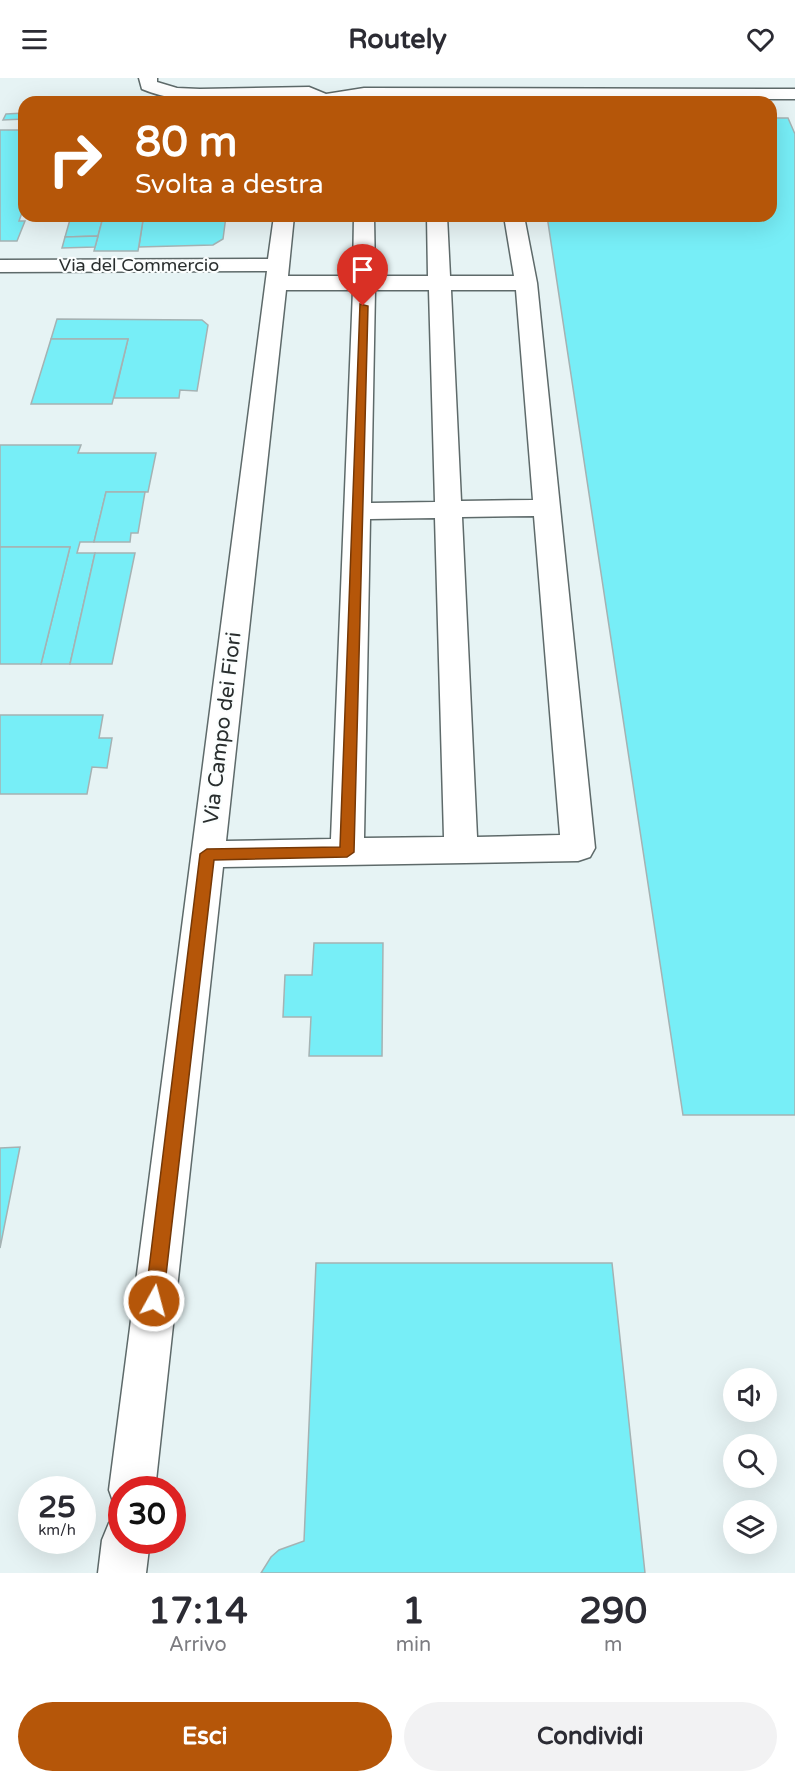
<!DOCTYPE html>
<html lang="it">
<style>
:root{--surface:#fff;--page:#f2f2f3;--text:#2b2b33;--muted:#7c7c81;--accent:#b55609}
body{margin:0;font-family:"Varela Round",sans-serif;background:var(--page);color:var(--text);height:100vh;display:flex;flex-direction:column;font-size:22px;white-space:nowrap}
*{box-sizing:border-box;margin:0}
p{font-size:20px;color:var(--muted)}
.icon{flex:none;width:33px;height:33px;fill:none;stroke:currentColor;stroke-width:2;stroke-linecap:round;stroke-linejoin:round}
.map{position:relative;height:1495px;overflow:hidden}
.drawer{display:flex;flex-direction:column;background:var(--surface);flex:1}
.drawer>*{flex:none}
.banner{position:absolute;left:18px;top:18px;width:759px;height:126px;border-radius:18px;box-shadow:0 6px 24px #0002;background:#b55609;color:#fff;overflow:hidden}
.controls{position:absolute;left:723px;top:1290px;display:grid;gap:12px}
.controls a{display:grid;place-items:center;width:54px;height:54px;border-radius:50%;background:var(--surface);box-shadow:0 6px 24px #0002;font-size:30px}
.speed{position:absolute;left:18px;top:1398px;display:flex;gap:12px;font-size:30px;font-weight:700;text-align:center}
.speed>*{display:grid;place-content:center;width:78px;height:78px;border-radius:50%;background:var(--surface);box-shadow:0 6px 24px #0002;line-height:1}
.speed small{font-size:15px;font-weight:400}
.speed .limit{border:9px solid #d22;background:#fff;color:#111}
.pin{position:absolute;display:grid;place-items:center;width:51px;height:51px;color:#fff;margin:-62px -26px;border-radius:50% 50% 50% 0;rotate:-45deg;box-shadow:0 0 6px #0007}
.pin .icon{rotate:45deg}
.me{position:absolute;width:66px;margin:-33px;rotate:7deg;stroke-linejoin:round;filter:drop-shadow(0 0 4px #0008)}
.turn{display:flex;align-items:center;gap:21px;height:126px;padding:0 18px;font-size:27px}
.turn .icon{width:78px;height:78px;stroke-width:2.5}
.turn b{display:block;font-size:42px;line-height:51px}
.eta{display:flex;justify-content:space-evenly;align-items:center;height:102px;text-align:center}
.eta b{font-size:36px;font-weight:700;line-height:42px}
.primary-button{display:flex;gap:12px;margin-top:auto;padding:12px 18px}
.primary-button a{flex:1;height:69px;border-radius:36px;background:var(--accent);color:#fff;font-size:24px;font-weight:700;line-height:69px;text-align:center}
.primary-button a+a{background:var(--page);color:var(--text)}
header{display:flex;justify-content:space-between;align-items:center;height:78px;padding:0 18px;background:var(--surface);font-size:27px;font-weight:700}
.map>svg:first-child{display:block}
</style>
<header><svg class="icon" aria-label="menu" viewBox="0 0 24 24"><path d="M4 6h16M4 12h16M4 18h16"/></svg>Routely<svg class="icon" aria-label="heart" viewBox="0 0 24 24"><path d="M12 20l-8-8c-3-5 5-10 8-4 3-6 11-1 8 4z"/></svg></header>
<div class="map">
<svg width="795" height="1495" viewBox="0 0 795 1495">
<rect width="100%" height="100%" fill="#e6f3f4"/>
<g fill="#77eef7" stroke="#a5b2b3" stroke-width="1.5">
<polygon points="24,35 24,41 3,42 6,36"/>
<polygon points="771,40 788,40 795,56 795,1037 683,1037 547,138 771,138"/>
<polygon points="0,52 24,52 24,129 19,143 25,143 17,163 0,163"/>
<polygon points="71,138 226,138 223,161 213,167 139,169 143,142 102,143 98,158 65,159"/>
<polygon points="143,142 138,173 94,173 102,143"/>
<polygon points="98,158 95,169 62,170 65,159"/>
<polygon points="57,241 202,242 208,247 197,313 180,312 179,320 114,320 128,261 51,261"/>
<polygon points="51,261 128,261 112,326 31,326"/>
<polygon points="0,367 81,367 78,375 156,375 148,414 106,414 94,464 80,464 77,475 95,475 70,586 41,586 70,469 0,469"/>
<polygon points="106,414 145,414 138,455 131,455 130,464 94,464"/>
<polygon points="0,469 70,469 41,586 0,586"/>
<polygon points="95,475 135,475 112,586 70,586"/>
<polygon points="0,637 103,637 99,660 112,660 107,690 92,689 87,716 0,716"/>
<polygon points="314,865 383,865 382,978 309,978 311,939 283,939 285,897 312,897"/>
<polygon points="20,1069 0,1170 0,1070"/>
<polygon points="316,1185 612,1185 645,1495 261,1495 271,1479 279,1472 304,1463"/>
</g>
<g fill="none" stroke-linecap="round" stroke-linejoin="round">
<defs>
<g id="minor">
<path d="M139,0H157V4L177,10L200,11L309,9L326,16L364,10L795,11V21L364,20L336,24H309L310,22L306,19C256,22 188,31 142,11Z"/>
<path d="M274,138H294L288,198H353L354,138H374L375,198H428L427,138H447L450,198H514L504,138H524L537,205L595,770L590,779L578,783L223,789L155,1412H122V1431L115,1429L109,1412L267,193L0,194V182L268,181ZM286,212H353L331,761L226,763ZM375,212H429L435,424L371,425ZM451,212H516L533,422L461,423ZM534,438L560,757L477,759L462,439ZM435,440L444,759L364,760L370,441Z"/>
<polygon points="122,1440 122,1462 150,1462 146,1495 98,1495 102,1462 109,1445"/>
</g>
</defs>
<use href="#minor" stroke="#5e6a6a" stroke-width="3"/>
<use href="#minor" fill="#fff" fill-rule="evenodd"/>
</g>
<polygon fill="#b55609" stroke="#763806" stroke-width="1.5" points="360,226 368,228 354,774 347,779 214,782 163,1223 160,1229 154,1232 148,1229 145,1223 200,776 207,771 340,769"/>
<g text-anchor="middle" stroke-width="4.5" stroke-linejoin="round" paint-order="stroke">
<g font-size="18" fill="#292e2e" stroke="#fbfefe">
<text x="139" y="193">Via del Commercio</text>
</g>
<g font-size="21" fill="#292e2e" stroke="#fbfefe">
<text transform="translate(222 650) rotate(-83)" y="7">Via Campo dei Fiori</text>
</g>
</g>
</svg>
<div class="controls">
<a><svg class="icon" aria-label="sound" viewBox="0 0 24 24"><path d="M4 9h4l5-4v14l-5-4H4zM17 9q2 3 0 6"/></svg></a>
<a><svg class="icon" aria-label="search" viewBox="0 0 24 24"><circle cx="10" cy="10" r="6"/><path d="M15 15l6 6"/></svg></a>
<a><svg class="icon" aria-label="layers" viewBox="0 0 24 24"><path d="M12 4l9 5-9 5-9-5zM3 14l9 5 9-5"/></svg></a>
</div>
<div class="speed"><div>25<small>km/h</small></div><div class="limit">30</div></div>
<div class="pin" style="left:363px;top:228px;background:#d93025"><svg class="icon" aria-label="arrive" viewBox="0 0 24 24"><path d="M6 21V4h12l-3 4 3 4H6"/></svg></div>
<svg class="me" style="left:154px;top:1223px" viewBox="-20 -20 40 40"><circle r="17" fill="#b55609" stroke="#fff" stroke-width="3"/><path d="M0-11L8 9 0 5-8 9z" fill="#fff"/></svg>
<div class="banner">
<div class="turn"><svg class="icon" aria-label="right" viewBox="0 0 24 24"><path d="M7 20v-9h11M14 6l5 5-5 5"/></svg><div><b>80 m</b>Svolta a destra</div></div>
</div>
</div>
<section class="drawer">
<div class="eta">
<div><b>17:14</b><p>Arrivo</p></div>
<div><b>1</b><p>min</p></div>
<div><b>290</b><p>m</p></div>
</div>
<div class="primary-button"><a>Esci</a><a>Condividi</a></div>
</section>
